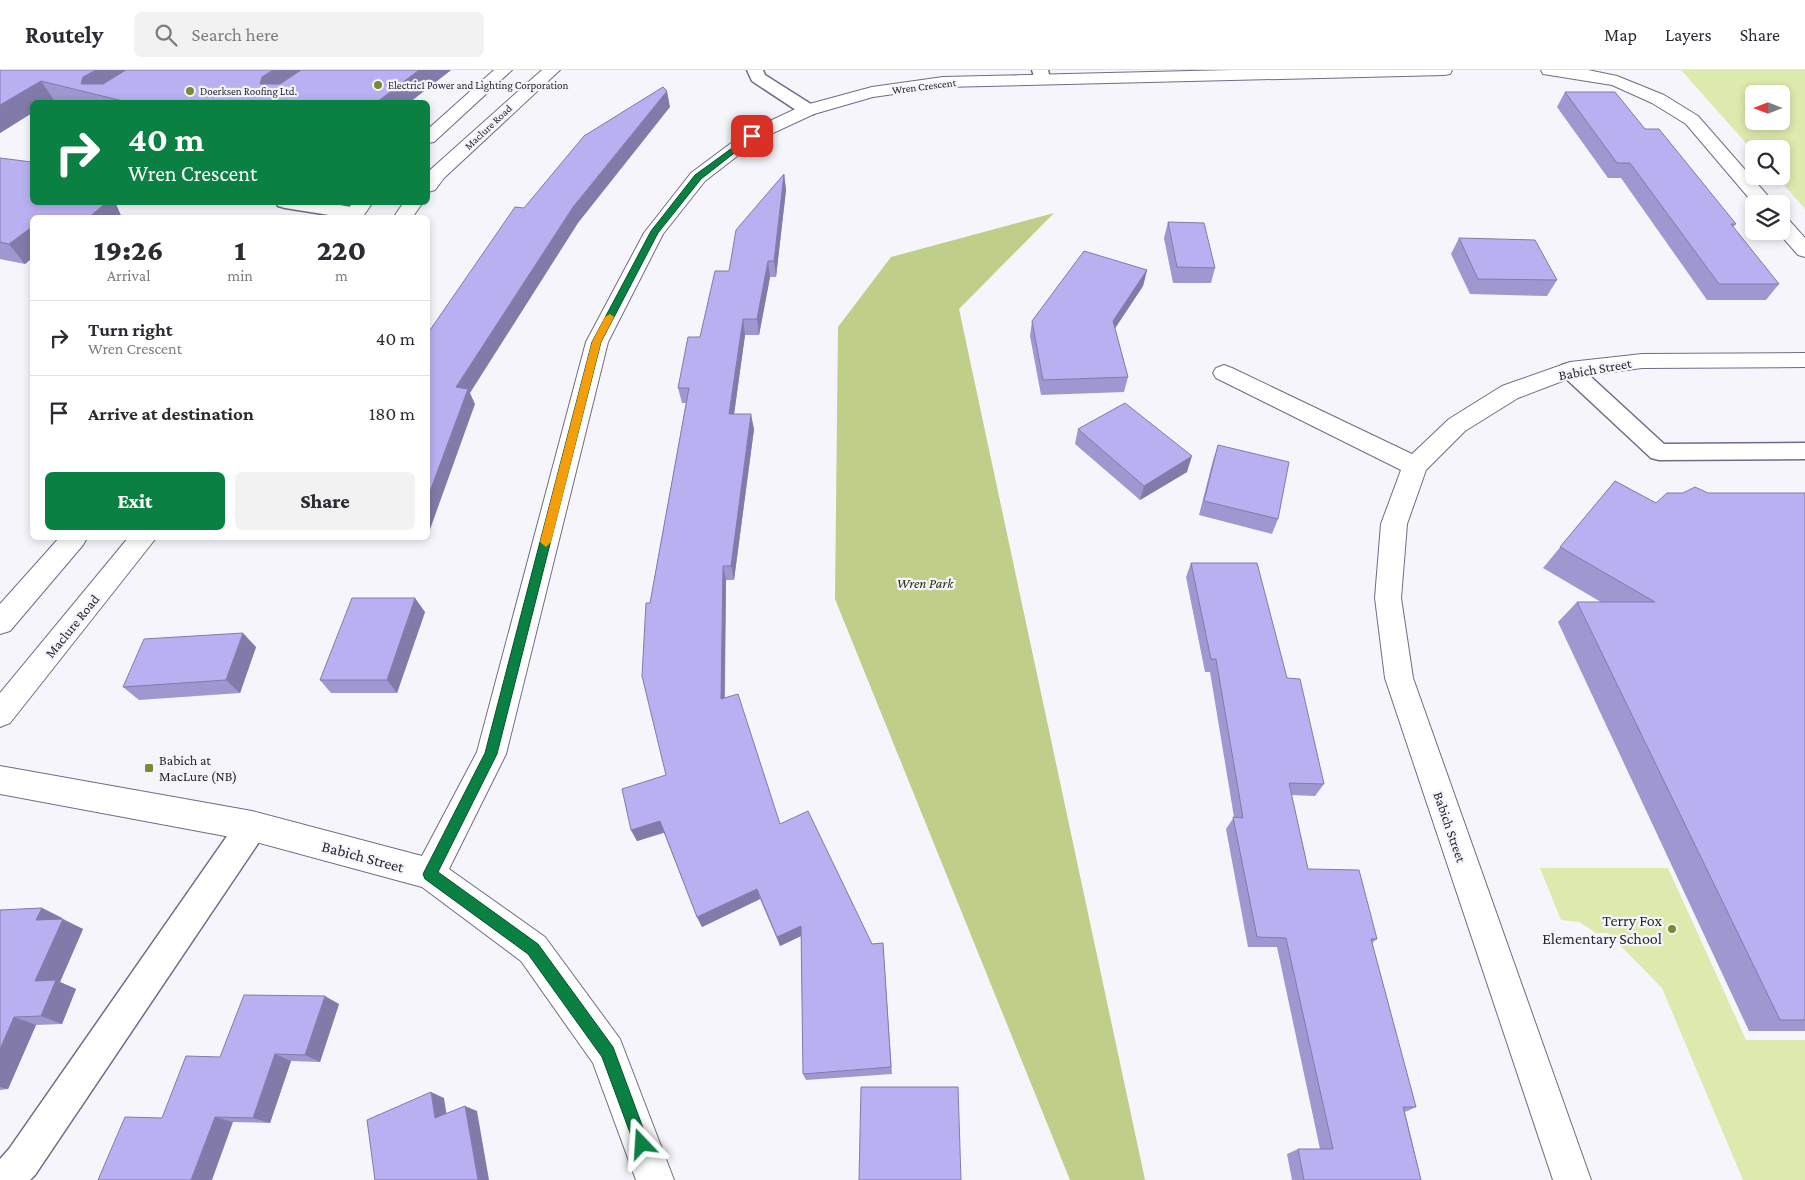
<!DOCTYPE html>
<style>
:root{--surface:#fff;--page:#f2f2f3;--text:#2b2b33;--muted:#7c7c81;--line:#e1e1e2;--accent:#0b8043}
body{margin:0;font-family:"Crimson Pro",serif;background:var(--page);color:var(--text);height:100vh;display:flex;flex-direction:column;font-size:19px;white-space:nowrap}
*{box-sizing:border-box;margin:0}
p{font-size:16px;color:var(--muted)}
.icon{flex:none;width:28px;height:28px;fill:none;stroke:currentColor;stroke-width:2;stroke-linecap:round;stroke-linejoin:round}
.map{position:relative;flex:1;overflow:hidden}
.panel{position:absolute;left:30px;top:145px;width:400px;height:325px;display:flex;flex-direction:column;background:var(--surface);border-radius:8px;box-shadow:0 2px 8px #0003}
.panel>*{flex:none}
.hud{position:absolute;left:30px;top:30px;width:400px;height:105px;border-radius:8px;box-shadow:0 2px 8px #0003;background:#0b8043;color:#fff;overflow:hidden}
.needle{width:32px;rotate:270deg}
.controls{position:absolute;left:1745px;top:15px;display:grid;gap:10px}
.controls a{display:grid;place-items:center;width:45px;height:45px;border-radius:8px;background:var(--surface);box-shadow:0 2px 8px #0003;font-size:25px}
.pin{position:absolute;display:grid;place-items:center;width:42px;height:42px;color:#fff;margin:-21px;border-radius:10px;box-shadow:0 2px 8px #0006}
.me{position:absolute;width:55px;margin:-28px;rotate:340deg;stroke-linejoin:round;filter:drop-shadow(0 0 4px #0008)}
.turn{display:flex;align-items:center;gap:18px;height:105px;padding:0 15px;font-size:22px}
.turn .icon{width:65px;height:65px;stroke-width:2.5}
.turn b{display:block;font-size:35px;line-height:42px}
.eta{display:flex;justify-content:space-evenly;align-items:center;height:85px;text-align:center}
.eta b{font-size:30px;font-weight:800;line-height:35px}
.cta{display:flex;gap:10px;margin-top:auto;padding:10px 15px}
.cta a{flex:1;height:58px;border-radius:8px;background:var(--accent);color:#fff;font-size:20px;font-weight:800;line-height:58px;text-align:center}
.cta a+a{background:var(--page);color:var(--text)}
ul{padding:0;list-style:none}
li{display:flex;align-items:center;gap:15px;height:75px;padding:0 15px;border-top:1px solid var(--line)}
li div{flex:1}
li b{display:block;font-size:19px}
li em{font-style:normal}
header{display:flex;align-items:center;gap:30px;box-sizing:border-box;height:70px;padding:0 25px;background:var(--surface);border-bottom:1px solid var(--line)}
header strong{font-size:24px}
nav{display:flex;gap:28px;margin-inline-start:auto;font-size:18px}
.search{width:350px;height:45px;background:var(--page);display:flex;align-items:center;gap:12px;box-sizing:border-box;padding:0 18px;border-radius:8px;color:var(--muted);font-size:19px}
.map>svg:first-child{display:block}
</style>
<header>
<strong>Routely</strong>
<div class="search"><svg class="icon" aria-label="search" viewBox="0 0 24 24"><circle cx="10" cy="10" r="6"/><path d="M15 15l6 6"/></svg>Search here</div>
<nav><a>Map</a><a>Layers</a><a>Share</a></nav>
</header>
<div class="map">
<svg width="1805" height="1110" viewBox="0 0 1805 1110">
<rect width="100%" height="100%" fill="#f5f5fb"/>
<g fill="#dceaad" fill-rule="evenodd">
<path d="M1681,0H1805V139L1776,106H1781V79H1754V82ZM1754,24H1781V51H1754Z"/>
<polygon points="1540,798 1668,798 1746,970 1805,970 1805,1110 1743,1110 1662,918 1608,863 1596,863 1579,852 1561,850"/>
</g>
<polygon fill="#bfce89" points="1054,143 959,239 1145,1110 1070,1110 835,529 838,257 891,187"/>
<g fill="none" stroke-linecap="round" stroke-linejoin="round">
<defs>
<g id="lane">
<polygon points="747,0 763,0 765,5 814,36 816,40 814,44 802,44 752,11"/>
<polygon points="1032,0 1048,0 1050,9 1048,12 1036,12"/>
<polygon points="276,132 324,132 362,139 364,143 362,147 348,148 285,138 278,136"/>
<polygon points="1570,293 1578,295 1664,374 1805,373 1805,389 1659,390 1651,388 1562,305 1559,300 1562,295"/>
<polygon points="252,742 263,746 267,756 263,766 35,1105 30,1110 0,1110 0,1089 9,1079 241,746"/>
</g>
<g id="street">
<polygon points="1232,0 1452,0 1450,4 1444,5 943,17 873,27 814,44 758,70 705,111 663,164 608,272 506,684 449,799 545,867 620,969 674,1110 636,1110 593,993 521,891 422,817 252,771 0,724 0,696 252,741 422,786 477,682 586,272 644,163 691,103 746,62 802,36 872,17 943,7"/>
<polygon points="1541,0 1588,0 1617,6 1664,25 1698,46 1775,134 1754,134 1686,54 1652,33 1612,15 1543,4"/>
<polygon points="1781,147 1788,149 1805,168 1805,187 1798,185 1777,161 1781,161"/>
<polygon points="1805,283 1805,297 1642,298 1573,307 1518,328 1465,361 1426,400 1407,454 1401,528 1413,608 1591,1110 1553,1110 1385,608 1375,528 1381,454 1401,400 1216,308 1213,303 1216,298 1224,295 1232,298 1412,384 1449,349 1502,316 1570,292 1642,284"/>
</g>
<g id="secondary">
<polygon points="494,0 512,0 434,72 428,73 428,59"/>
<polygon points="542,0 560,0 444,108 435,120 428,122 428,104 430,100"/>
<polygon points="353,132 373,132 362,148 342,148"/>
<polygon points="404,132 423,132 412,148 393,148"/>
<polygon points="59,468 87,468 83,475 10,561 0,564 0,534"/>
<polygon points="128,468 156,468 10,653 0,657 0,623"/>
</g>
</defs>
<use href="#lane" stroke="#6f6c88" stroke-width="3"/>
<use href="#street" stroke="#6f6c88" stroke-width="2"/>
<use href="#secondary" stroke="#6f6c88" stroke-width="2"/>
<use href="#lane" fill="#fff" fill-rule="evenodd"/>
<use href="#street" fill="#fff" fill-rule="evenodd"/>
<use href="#secondary" fill="#fff" fill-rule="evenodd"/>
</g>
<g fill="#9f97d0">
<polygon points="0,0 451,0 410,32 62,32 54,30 50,32 32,32 32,43 0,63"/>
<polygon points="1565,22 1645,59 1736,154 1733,157 1779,214 1766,230 1707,230 1621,108 1608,108 1557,37"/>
<polygon points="0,88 32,132 115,132 122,148 32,148 32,188 25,194 0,189"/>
<polygon points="784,104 786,120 776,207 770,207 759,265 745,265 734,344 754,359 734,510 726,510 725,628 780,754 872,874 883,873 892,1004 806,1010 803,1004 801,866 780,876 760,829 702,857 697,847 664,763 637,771 631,760 666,705 650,533 686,333 682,333 678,318 700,267 729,201"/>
<polygon points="1168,152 1215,198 1211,213 1173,213 1164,168"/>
<polygon points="1459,168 1557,210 1547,226 1470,224 1451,184"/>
<polygon points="1147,200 1143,216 1115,258 1128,307 1124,322 1041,325 1030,266 1032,251"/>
<polygon points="1078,359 1187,402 1140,430 1075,374"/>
<polygon points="1218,375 1278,449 1272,464 1199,445 1213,390"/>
<polygon points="1615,411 1656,433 1683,423 1805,423 1805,961 1749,961 1558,552 1577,532 1601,532 1543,498"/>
<polygon points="1191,493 1287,608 1324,714 1315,726 1291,725 1308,799 1377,869 1372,873 1416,1037 1405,1042 1421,1110 1292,1110 1287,1084 1298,1079 1320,1079 1277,877 1248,877 1226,759 1234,747 1210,602 1205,602 1186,507"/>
<polygon points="425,542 397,623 331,623 320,610"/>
<polygon points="256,577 240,623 139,630 123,617"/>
<polygon points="42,838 62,848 61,849 83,859 60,912 76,919 62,954 36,955 8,1019 0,1020 0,840"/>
<polygon points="339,934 320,992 291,991 270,1053 233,1052 162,1048 220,987"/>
</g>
<g fill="#827ba9">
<polygon points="96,0 140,0 98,25 81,14 83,7"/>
<polygon points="273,0 312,0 272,26 260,14 262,7"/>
<polygon points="419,0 451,0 410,32 377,32"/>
<polygon points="41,11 54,30 50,32 32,32 32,43 0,63 0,35"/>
<polygon points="667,21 670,37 578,153 470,323 475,334 428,465 428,427 456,317 573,137"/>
<polygon points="784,104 786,120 776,207 774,191"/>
<polygon points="107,132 115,132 122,148 88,148"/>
<polygon points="32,157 32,188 25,194 9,174"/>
<polygon points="768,191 770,207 759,265 757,249"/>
<polygon points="1147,200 1143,216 1110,266 1113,251"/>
<polygon points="743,249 745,265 732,359 729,344"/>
<polygon points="751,344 754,359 734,510 731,496"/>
<polygon points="1192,386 1187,402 1140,430 1144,416"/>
<polygon points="723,496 726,510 724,642 721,629"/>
<polygon points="415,528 425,542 397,623 387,610"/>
<polygon points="243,563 256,577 240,623 226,610"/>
<polygon points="660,751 665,762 637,771 631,760"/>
<polygon points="757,819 760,829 702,857 697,847"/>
<polygon points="42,838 62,848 56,860 36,850"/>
<polygon points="63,849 83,859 60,912 76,919 62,954 41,946 35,911"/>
<polygon points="801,856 803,865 780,876 777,867"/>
<polygon points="325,926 339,934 320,992 305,985"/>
<polygon points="14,947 36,955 8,1019 0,1017 0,979"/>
<polygon points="275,984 291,991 270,1053 253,1048"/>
<polygon points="431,1022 444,1028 448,1054 435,1048"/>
<polygon points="465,1036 477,1041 489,1110 478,1110"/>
<polygon points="215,1047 233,1052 212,1110 191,1110"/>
</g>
<g fill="#b9b0f2" stroke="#827ba9">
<polygon points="0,0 96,0 83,7 81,14 103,14 126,0 273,0 262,7 260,14 280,14 301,0 419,0 377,32 127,32 41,11 0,35"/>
<polygon points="663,17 667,21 573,137 456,317 468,319 428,427 428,263 515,137 524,138 584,66"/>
<polygon points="1565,22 1615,22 1645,59 1659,59 1736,154 1731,154 1779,214 1719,214 1630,93 1617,93"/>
<polygon points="0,88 32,92 32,132 107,132 88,148 32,148 32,157 9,174 0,172"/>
<polygon points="784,104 774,191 768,191 757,249 743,249 729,344 751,344 731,496 723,496 721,629 738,624 780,754 808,741 872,874 883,873 891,997 803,1004 801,856 777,867 757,819 697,847 660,751 631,760 622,719 666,705 642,606 646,533 650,533 689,318 678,318 688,267 700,267 715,201 729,201 736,160"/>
<polygon points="1168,152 1204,153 1215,198 1177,197"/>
<polygon points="1459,168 1535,170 1557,210 1478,209"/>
<polygon points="1084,181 1147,200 1113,251 1128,307 1043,310 1032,251"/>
<polygon points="1125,333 1192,386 1144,416 1078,359"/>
<polygon points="1218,375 1289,392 1278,449 1204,431"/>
<polygon points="1615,411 1656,433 1667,423 1683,423 1695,417 1708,423 1805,423 1805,950 1780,950 1577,532 1655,532 1560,477"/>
<polygon points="1191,493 1257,493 1287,608 1300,609 1324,714 1289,713 1308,799 1359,800 1377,869 1371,869 1416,1037 1403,1037 1421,1110 1304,1110 1298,1079 1333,1079 1286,868 1257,867 1233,747 1243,748 1216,589 1211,589"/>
<polygon points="352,528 415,528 387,610 320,610"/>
<polygon points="243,563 226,610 123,617 144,569"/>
<polygon points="42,838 36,850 63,849 35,911 56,910 41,946 14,947 0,979 0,840"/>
<polygon points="244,925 325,926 305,985 275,984 253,1048 215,1047 191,1110 98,1110 125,1047 162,1048 186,986 220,987"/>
<polygon points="861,1017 958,1017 961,1110 859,1110"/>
<polygon points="431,1022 435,1048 465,1036 478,1110 375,1110 367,1050"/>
</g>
<polygon fill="#0b8043" stroke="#07532c" points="750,65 756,66 701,109 658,163 601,272 497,684 438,802 538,874 613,977 649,1074 647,1079 642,1081 636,1079 602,987 528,884 425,809 423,804 485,683 592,272 651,161 695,105"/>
<polygon fill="#f59e0b" points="610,244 614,247 601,272 551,472 546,477 540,472 592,272 605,247"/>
<g fill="#7a8937" stroke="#f5f5fb" stroke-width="2">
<circle cx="378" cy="15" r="5"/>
<circle cx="190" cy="21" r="5"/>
<rect x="144" y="693" width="10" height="10" rx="2.5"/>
<circle cx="1672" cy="859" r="5"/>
</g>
<g text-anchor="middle" stroke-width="4.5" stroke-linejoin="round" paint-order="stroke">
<g font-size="11" fill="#272632" stroke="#f5f5fb" text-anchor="start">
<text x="388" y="19">Electric1 Power and Lighting Corporation</text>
<text x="200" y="25">Doerksen Roofing Ltd.</text>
</g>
<g font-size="11" fill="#272632" stroke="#f5f5fb">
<text transform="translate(924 16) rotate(-7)" y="4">Wren Crescent</text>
<text transform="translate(488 57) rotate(-43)" y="4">Maclure Road</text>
</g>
<g font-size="14" fill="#272632" stroke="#f5f5fb">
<text transform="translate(1595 299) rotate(-10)" y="5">Babich Street</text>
<text transform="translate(72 556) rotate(-51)" y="5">Maclure Road</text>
<text transform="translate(1450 757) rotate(71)" y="5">Babich Street</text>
</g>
<g font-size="14" font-style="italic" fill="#282e0f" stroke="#f5f5fb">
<text x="925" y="518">Wren Park</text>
</g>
<g font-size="14" fill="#272632" stroke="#f5f5fb" text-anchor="start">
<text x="159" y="695">Babich at<tspan x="159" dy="16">MacLure (NB)</tspan></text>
</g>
<g font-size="16" fill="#272632" stroke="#f5f5fb">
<text transform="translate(363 786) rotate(15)" y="6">Babich Street</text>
</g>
<g font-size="16" fill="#272632" stroke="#f5f5fb" text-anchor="end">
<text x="1662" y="856">Terry Fox<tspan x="1662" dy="18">Elementary School</tspan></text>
</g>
</g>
</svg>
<div class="controls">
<a><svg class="needle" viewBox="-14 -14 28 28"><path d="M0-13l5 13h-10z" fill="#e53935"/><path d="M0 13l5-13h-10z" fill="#7c7c81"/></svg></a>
<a><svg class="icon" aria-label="search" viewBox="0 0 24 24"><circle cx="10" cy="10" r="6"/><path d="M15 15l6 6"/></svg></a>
<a><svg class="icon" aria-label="layers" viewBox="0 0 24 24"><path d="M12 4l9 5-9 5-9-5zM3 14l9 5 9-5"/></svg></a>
</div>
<div class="pin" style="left:752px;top:66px;background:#d93025"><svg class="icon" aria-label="arrive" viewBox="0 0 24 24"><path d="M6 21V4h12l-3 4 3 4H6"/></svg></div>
<svg class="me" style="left:642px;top:1074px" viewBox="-20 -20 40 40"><path d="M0-17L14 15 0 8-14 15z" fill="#0b8043" stroke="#fff" stroke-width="4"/></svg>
<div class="hud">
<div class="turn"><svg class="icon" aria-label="right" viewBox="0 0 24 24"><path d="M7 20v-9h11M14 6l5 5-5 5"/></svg><div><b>40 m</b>Wren Crescent</div></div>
</div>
<section class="panel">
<div class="eta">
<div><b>19:26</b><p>Arrival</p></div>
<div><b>1</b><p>min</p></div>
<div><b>220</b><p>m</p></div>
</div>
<ul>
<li><svg class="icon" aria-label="right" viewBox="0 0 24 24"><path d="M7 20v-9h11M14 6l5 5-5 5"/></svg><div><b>Turn right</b><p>Wren Crescent</p></div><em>40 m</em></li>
<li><svg class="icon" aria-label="arrive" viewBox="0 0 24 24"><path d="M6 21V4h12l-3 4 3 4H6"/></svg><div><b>Arrive at destination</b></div><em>180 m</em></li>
</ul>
<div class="cta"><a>Exit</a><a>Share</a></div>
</section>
</div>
